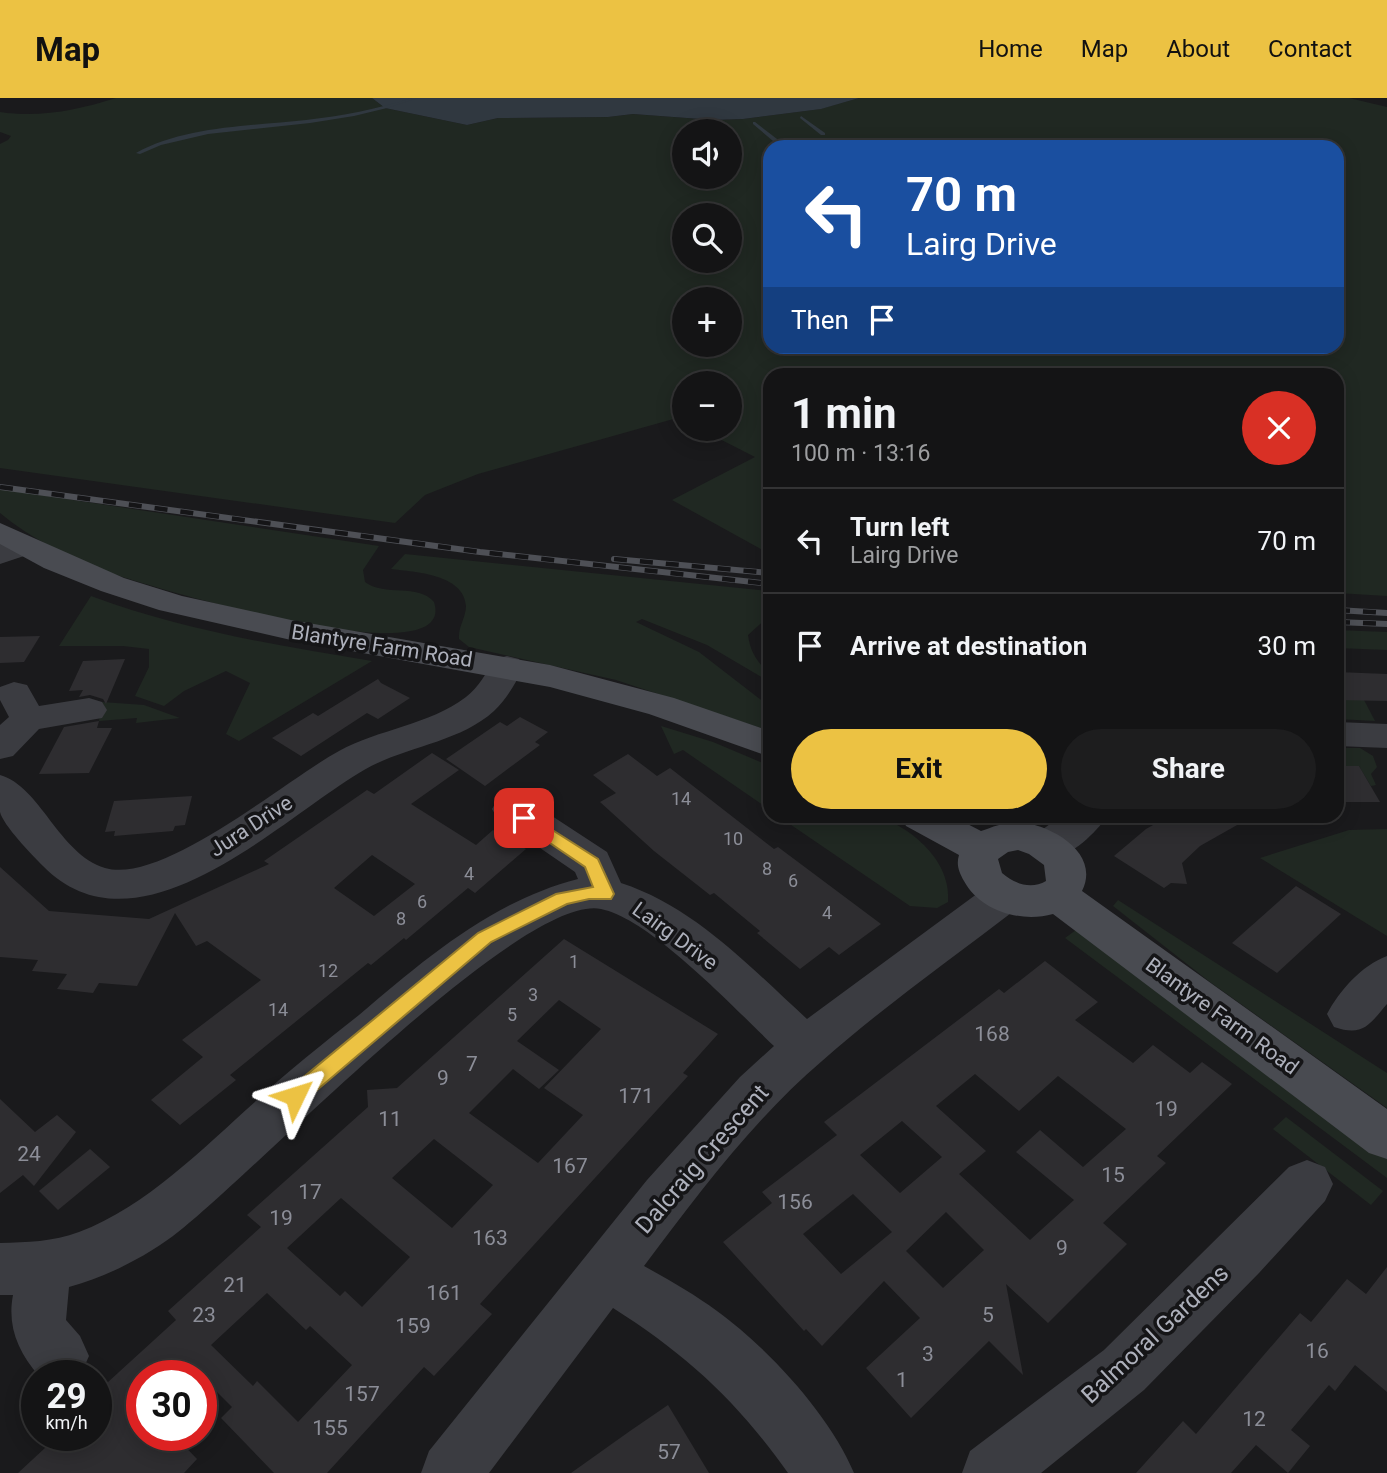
<!DOCTYPE html>
<meta charset="utf-8">
<style>
:root{--surface:#141415;--page:#1d1d1e;--text:#f1f3f6;--muted:#9d9ea0;--line:#333334;--accent:#ecc243}
body{margin:0;font-family:Roboto,sans-serif;background:var(--page);color:var(--text);height:100vh;display:flex;flex-direction:column;font-size:26px;white-space:nowrap}
*{box-sizing:border-box;margin:0}
p{font-size:23px;color:var(--muted)}
.icon{flex:none;width:38px;height:38px;fill:none;stroke:currentColor;stroke-width:2;stroke-linecap:round;stroke-linejoin:round}
.map{position:relative;flex:1;overflow:hidden}
.sheet{position:absolute;left:763px;top:270px;width:581px;height:455px;display:flex;flex-direction:column;background:var(--surface);border-radius:21px;box-shadow:0 4px 18px #0003,0 0 0 2px var(--line)}
.sheet>*{flex:none}
.guide{position:absolute;left:763px;top:42px;width:581px;height:214px;border-radius:21px;box-shadow:0 4px 18px #0003,0 0 0 2px var(--line);background:#1a4fa0;color:#fff;overflow:hidden}
.tools{position:absolute;left:672px;top:21px;display:grid;gap:14px}
.tools a{display:grid;place-items:center;width:70px;height:70px;border-radius:50%;background:var(--surface);box-shadow:0 4px 18px #0003,0 0 0 2px var(--line);font-size:35px}
.speed{position:absolute;left:21px;top:1262px;display:flex;gap:14px;font-size:35px;font-weight:700;text-align:center}
.speed>*{display:grid;place-content:center;width:91px;height:91px;border-radius:50%;background:var(--surface);box-shadow:0 4px 18px #0003,0 0 0 2px var(--line);line-height:1}
.speed small{font-size:18px;font-weight:400}
.speed .limit{border:10px solid #d22;background:#fff;color:#111}
.pin{position:absolute;display:grid;place-items:center;width:60px;height:60px;color:#fff;margin:-30px;border-radius:14px;box-shadow:0 4px 10px #0006}
.me{position:absolute;width:77px;margin:-38px;rotate:49deg;stroke-linejoin:round;filter:drop-shadow(0 0 5px #0008)}
.turn{display:flex;align-items:center;gap:24px;height:147px;padding:0 28px;font-size:32px}
.turn .icon{width:91px;height:91px;stroke-width:2.5}
.turn b{display:block;font-size:49px;line-height:60px}
.then{display:flex;align-items:center;height:66px;padding:0 28px;background:#0003;gap:14px;font-size:26px}
.round{display:grid;place-items:center;flex:none;width:74px;height:74px;border-radius:37px;background:var(--page)}
.overview{display:flex;align-items:center;justify-content:space-between;height:119px;padding:0 28px}
h1{font-size:42px;font-weight:700;line-height:52px}
.cta{display:flex;gap:14px;margin-top:auto;padding:14px 28px}
.cta a{flex:1;height:80px;border-radius:42px;background:var(--accent);color:#111;font-size:28px;font-weight:700;line-height:80px;text-align:center}
.cta a+a{background:var(--page);color:var(--text)}
ul{padding:0;list-style:none}
li{display:flex;align-items:center;gap:21px;height:105px;padding:0 28px;border-top:2px solid var(--line)}
li div{flex:1}
li b{display:block;font-size:26px}
li em{font-style:normal}
header{display:flex;align-items:center;gap:42px;box-sizing:border-box;height:98px;padding:0 35px;background:var(--accent);color:#111}
header strong{font-size:33px}
nav{display:flex;gap:38px;margin-inline-start:auto;font-size:24px}
.map>svg:first-child{display:block}
</style>
<header>
<strong>Map</strong>
<nav><a>Home</a><a>Map</a><a>About</a><a>Contact</a></nav>
</header>
<div class="map">
<svg width="1387" height="1375" viewBox="0 0 1387 1375">
<rect width="100%" height="100%" fill="#1a1a1c"/>
<g fill="#202822" fill-rule="evenodd">
<path d="M116,0H372L385,10L467,27L498,20L608,19L633,16L714,22L743,21L820,11L859,0H1349L1387,9V498L1337,495V276H770V456L672,402L755,359L700,331H730V285H684V323L677,320L478,376L425,397L395,425L0,370V46L8,42L11,38L0,34V14C40,20 78,12 116,0ZM684,33H730V79H684ZM770,49H1337V248H770ZM684,117H730V163H684ZM684,201H730V247H684Z"/>
<path d="M0,391L379,448L363,472L365,484C385,499 418,485 434,504C460,584 138,485 108,474C71,460 31,441 0,415Z"/>
<path d="M405,456L770,493V517L748,537C750,553 757,565 770,575V584L707,547L642,521L636,524L699,554L770,609V633L616,582L469,549L459,541C458,529 466,519 466,508C464,476 415,474 391,471Z"/>
<path d="M91,498C182,532 276,547 372,563L239,643L226,636L250,585L226,573L184,593L164,608L135,598L149,569V551L123,548H59Z"/>
<polygon points="1337,532 1387,534 1387,552 1337,550"/>
<polygon points="1337,602 1364,602 1375,623 1337,621"/>
<polygon points="102,604 144,607 180,620 136,625 137,620 99,623"/>
<polygon points="661,628 713,644 770,668 770,712 683,652 674,656"/>
<polygon points="1337,650 1360,650 1373,658 1377,669 1371,676 1376,687 1371,688 1359,668 1346,668"/>
<path d="M778,718C800,717 859,713 876,718C912,729 952,764 948,804L937,810L910,808Z"/>
<polygon points="1387,731 1387,838 1260,760 1349,732"/>
<polygon points="1118,802 1387,975 1387,1010 1210,884 1113,808"/>
<polygon points="1076,832 1387,1059 1387,1080 1065,840"/>
<polygon points="1286,1019 1383,1093 1371,1107 1273,1031"/>
</g>
<polygon fill="#303840" points="372,0 859,0 821,11 743,21 714,22 633,16 608,19 498,20 467,27 385,10"/>
<g fill="none" stroke-linecap="round" stroke-linejoin="round">
<g fill="#303840" fill-rule="evenodd">
<path d="M412,0H418L387,10L354,18L310,25L208,36L161,47L140,56L136,55C184,28 252,28 306,22C342,18 377,11 412,0Z"/>
<polygon points="801,18 825,35 825,37 821,37 800,20"/>
<polygon points="753,24 755,24 777,41 777,43 773,43 753,26"/>
</g>
</g>
<g fill="#2e2d30" fill-rule="evenodd">
<polygon points="40,538 24,564 0,565 0,539"/>
<polygon points="125,561 106,606 103,601 90,597 79,599 83,592 69,593 83,563"/>
<polygon points="1337,574 1387,576 1387,603 1337,602"/>
<polygon points="378,581 381,585 410,600 378,621 367,615 301,658 272,640 313,615 318,618"/>
<polygon points="520,619 548,634 535,644 540,647 485,688 446,661 500,624 507,628"/>
<polygon points="99,623 97,630 112,630 89,675 39,676 64,629"/>
<path d="M432,655L459,672L411,706L476,747L493,732L526,751L475,795L468,790L406,842L404,840L371,867L368,865L230,977L236,982L180,1027L151,1002L203,959L182,942L261,882L207,843L196,848L175,815L137,888L99,885L93,895L57,891L67,876L32,873L38,862L0,859V769L49,813L149,821L269,766L264,763L367,692L374,696ZM372,757L415,786L374,818L334,790Z"/>
<polygon points="628,656 657,678 670,670 774,751 778,749 881,826 839,857 829,849 800,871 757,835 760,833 714,795 710,797 654,753 600,704 616,695 593,677"/>
<polygon points="1337,668 1359,668 1380,704 1337,704"/>
<polygon points="192,698 185,727 175,728 173,733 114,738 115,733 105,734 114,703"/>
<polygon points="1169,718 1253,718 1200,748 1182,765 1187,786 1171,785 1164,790 1114,758 1146,731"/>
<polygon points="1296,788 1341,816 1277,875 1232,845"/>
<path d="M564,841L718,936L683,975L688,978L480,1206L492,1216L434,1278L424,1269L327,1375H274L221,1320L232,1309L201,1278H142V1337H174L197,1361L184,1375H18L59,1337H96V1295L176,1222L168,1213L261,1129L247,1117L368,1009L367,992L397,990ZM559,902L601,931L544,990L583,1017L538,1065L469,1015L513,971L539,991L559,972L517,943ZM434,1041L493,1087L452,1130L392,1080ZM341,1100L410,1159L362,1209L345,1193L340,1198L287,1150ZM267,1195L306,1232L310,1228L352,1267L298,1324L257,1283L253,1288L211,1247Z"/>
<path d="M1045,863L1098,904L1075,922L1133,965L1153,947L1190,975L1202,964L1232,986L1157,1058L1166,1065L1103,1125L1127,1146L1048,1225L1006,1186L1023,1277L989,1243L911,1320L866,1270L920,1220L884,1183L822,1248L806,1231L804,1233L723,1144L772,1105L762,1094L837,1037L824,1024L999,891L1004,895ZM975,976L1019,1013L1058,978L1126,1031L1083,1069L1040,1032L1016,1054L1074,1102L1030,1142L959,1076L986,1053L936,1008ZM902,1023L942,1059L900,1095L860,1057ZM853,1096L892,1134L841,1176L803,1136ZM946,1114L984,1152L943,1190L906,1153Z"/>
<polygon points="0,1001 35,1034 57,1017 76,1034 34,1088 23,1077 0,1095"/>
<polygon points="90,1051 110,1069 58,1112 39,1093"/>
<polygon points="1387,1169 1387,1294 1355,1267 1335,1293 1329,1287 1291,1332 1310,1348 1288,1375 1256,1347 1231,1375 1136,1375 1183,1323 1196,1336 1300,1215 1311,1224 1347,1181 1366,1196"/>
<polygon points="668,1307 709,1375 571,1375 630,1333"/>
</g>
<g fill="none" stroke-linecap="round" stroke-linejoin="round">
<g fill="#3b3c41" fill-rule="evenodd">
<polygon points="22,439 33,441 37,448 33,455 0,466 0,446"/>
<path d="M507,558L519,561L524,569C516,584 507,601 494,613C459,645 405,648 364,672C280,721 138,865 43,768C32,757 3,727 0,714C0,703 0,688 0,677C40,688 59,756 105,770C163,787 287,681 339,653C379,631 429,627 466,599C479,589 486,575 495,561Z"/>
<polygon points="14,584 27,587 39,608 89,600 102,604 107,612 102,620 39,631 13,658 0,661 0,627 9,619 0,602 0,589"/>
<polygon points="1337,624 1387,626 1387,650 1337,648"/>
<path d="M512,697L526,701L607,754L621,785C695,809 751,870 807,921L989,787L1004,782L1019,787L1025,798L1019,809C953,860 884,908 822,963C754,1021 698,1096 644,1168C669,1182 694,1196 717,1213C768,1250 830,1317 854,1375H788C737,1303 687,1257 613,1210L489,1375H421L429,1353L647,1082L740,979L774,948C736,912 651,821 601,811C520,795 249,1081 173,1138C143,1160 106,1179 69,1189L66,1222L80,1238L89,1258L80,1278H39C18,1254 7,1228 13,1197H0V1145C27,1144 53,1144 79,1134C147,1108 203,1050 257,1002C289,972 324,945 359,917C425,861 492,803 578,781L575,774L498,721L492,711L498,701Z"/>
<path d="M1061,718H1107C1097,734 1071,758 1052,761C1046,761 1040,759 1035,757L1029,747L1035,737Z"/>
<path d="M1387,858V906C1369,927 1363,939 1334,929L1327,916C1339,893 1362,867 1387,858Z"/>
<polygon points="1307,1062 1325,1069 1333,1086 1325,1103 1259,1175 1144,1292 1041,1375 962,1375 970,1353 1104,1252 1289,1069"/>
</g>
<g fill="#494b51" fill-rule="evenodd">
<polygon points="0,425 124,480 182,498 291,522 550,567 674,600 770,633 770,659 649,616 550,589 291,542 159,512 101,493 44,470 0,446"/>
<path d="M901,718H952L981,733C992,729 1007,723 1019,724C1052,727 1101,755 1082,793L1387,1011V1061L1369,1055L1053,816C1021,825 980,813 964,783C959,774 956,767 959,757L906,728ZM1018,752L1029,756L1044,767L1046,783C1031,792 1015,786 1002,775L998,761L1008,754Z"/>
</g>
<defs>
<g id="rail">
<polyline points="0,389 480,454 770,486"/>
<polyline points="614,461 770,475"/>
<polyline points="1337,512 1387,515"/>
<polyline points="1337,524 1387,526"/>
</g>
</defs>
<use href="#rail" stroke="#4e5056" stroke-width="6"/>
<use href="#rail" stroke="#151517" stroke-width="4.5" stroke-dasharray="13" stroke-linecap="butt"/>
</g>
<polygon fill="#ecc243" stroke="#997e2c" stroke-width="2" points="524,714 598,761 614,796 611,801 589,801 567,806 491,844 303,1004 295,1007 288,1004 285,998 288,992 478,835 556,796 593,789 585,769 519,724 516,720"/>
<g text-anchor="middle" stroke-width="7" stroke-linejoin="round" paint-order="stroke">
<g font-size="18" fill="#8c8e98">
<text x="681" y="707">14</text>
<text x="733" y="747">10</text>
<text x="767" y="777">8</text>
<text x="469" y="782">4</text>
<text x="793" y="789">6</text>
<text x="422" y="810">6</text>
<text x="827" y="821">4</text>
<text x="401" y="827">8</text>
<text x="574" y="870">1</text>
<text x="328" y="879">12</text>
<text x="533" y="903">3</text>
<text x="278" y="918">14</text>
<text x="512" y="923">5</text>
</g>
<g font-size="21" fill="#adb0bb" stroke="#151517">
<text transform="translate(382 548) rotate(9)" y="7">Blantyre Farm Road</text>
<text transform="translate(251 728) rotate(-33)" y="7">Jura Drive</text>
<text transform="translate(675 838) rotate(36)" y="7">Lairg Drive</text>
<text transform="translate(1222 918) rotate(36)" y="7">Blantyre Farm Road</text>
</g>
<g font-size="21" fill="#8c8e98">
<text x="992" y="943">168</text>
<text x="472" y="973">7</text>
<text x="443" y="987">9</text>
<text x="636" y="1005">171</text>
<text x="1166" y="1018">19</text>
<text x="390" y="1028">11</text>
<text x="29" y="1063">24</text>
<text x="570" y="1075">167</text>
<text x="1113" y="1084">15</text>
<text x="310" y="1101">17</text>
<text x="795" y="1111">156</text>
<text x="281" y="1127">19</text>
<text x="490" y="1147">163</text>
<text x="1062" y="1157">9</text>
<text x="235" y="1194">21</text>
<text x="444" y="1202">161</text>
<text x="204" y="1224">23</text>
<text x="988" y="1224">5</text>
<text x="413" y="1235">159</text>
<text x="1317" y="1260">16</text>
<text x="928" y="1263">3</text>
<text x="902" y="1289">1</text>
<text x="362" y="1303">157</text>
<text x="1254" y="1328">12</text>
<text x="330" y="1337">155</text>
<text x="669" y="1361">57</text>
</g>
<g font-size="24" fill="#adb0bb" stroke="#151517">
<text transform="translate(702 1061) rotate(-49)" y="8">Dalcraig Crescent</text>
<text transform="translate(1155 1236) rotate(-43)" y="8">Balmoral Gardens</text>
</g>
</g>
</svg>
<div class="tools">
<a><svg class="icon" aria-label="sound" viewBox="0 0 24 24"><path d="M4 9h4l5-4v14l-5-4H4zM17 9q2 3 0 6"/></svg></a>
<a><svg class="icon" aria-label="search" viewBox="0 0 24 24"><circle cx="10" cy="10" r="6"/><path d="M15 15l6 6"/></svg></a>
<a>+</a>
<a>−</a>
</div>
<div class="speed"><div>29<small>km/h</small></div><div class="limit">30</div></div>
<div class="pin" style="left:524px;top:720px;background:#d93025"><svg class="icon" aria-label="arrive" viewBox="0 0 24 24"><path d="M6 21V4h12l-3 4 3 4H6"/></svg></div>
<svg class="me" style="left:295px;top:998px" viewBox="-20 -20 40 40"><path d="M0-17L14 15 0 8-14 15z" fill="#ecc243" stroke="#fff" stroke-width="4"/></svg>
<div class="guide">
<div class="turn"><svg class="icon" aria-label="left" viewBox="0 0 24 24"><path d="M17 20v-9H6M10 6l-5 5 5 5"/></svg><div><b>70 m</b>Lairg Drive</div></div>
<div class="then">Then<svg class="icon" aria-label="arrive" viewBox="0 0 24 24"><path d="M6 21V4h12l-3 4 3 4H6"/></svg></div>
</div>
<section class="sheet">
<div class="overview"><div><h1>1 min</h1><p>100 m · 13:16</p></div><a class="round" style="background:#d93025;color:#fff"><svg class="icon" aria-label="close" viewBox="0 0 24 24"><path d="M6 6l12 12M18 6L6 18"/></svg></a></div>
<ul>
<li><svg class="icon" aria-label="left" viewBox="0 0 24 24"><path d="M17 20v-9H6M10 6l-5 5 5 5"/></svg><div><b>Turn left</b><p>Lairg Drive</p></div><em>70 m</em></li>
<li><svg class="icon" aria-label="arrive" viewBox="0 0 24 24"><path d="M6 21V4h12l-3 4 3 4H6"/></svg><div><b>Arrive at destination</b></div><em>30 m</em></li>
</ul>
<div class="cta"><a>Exit</a><a>Share</a></div>
</section>
</div>
